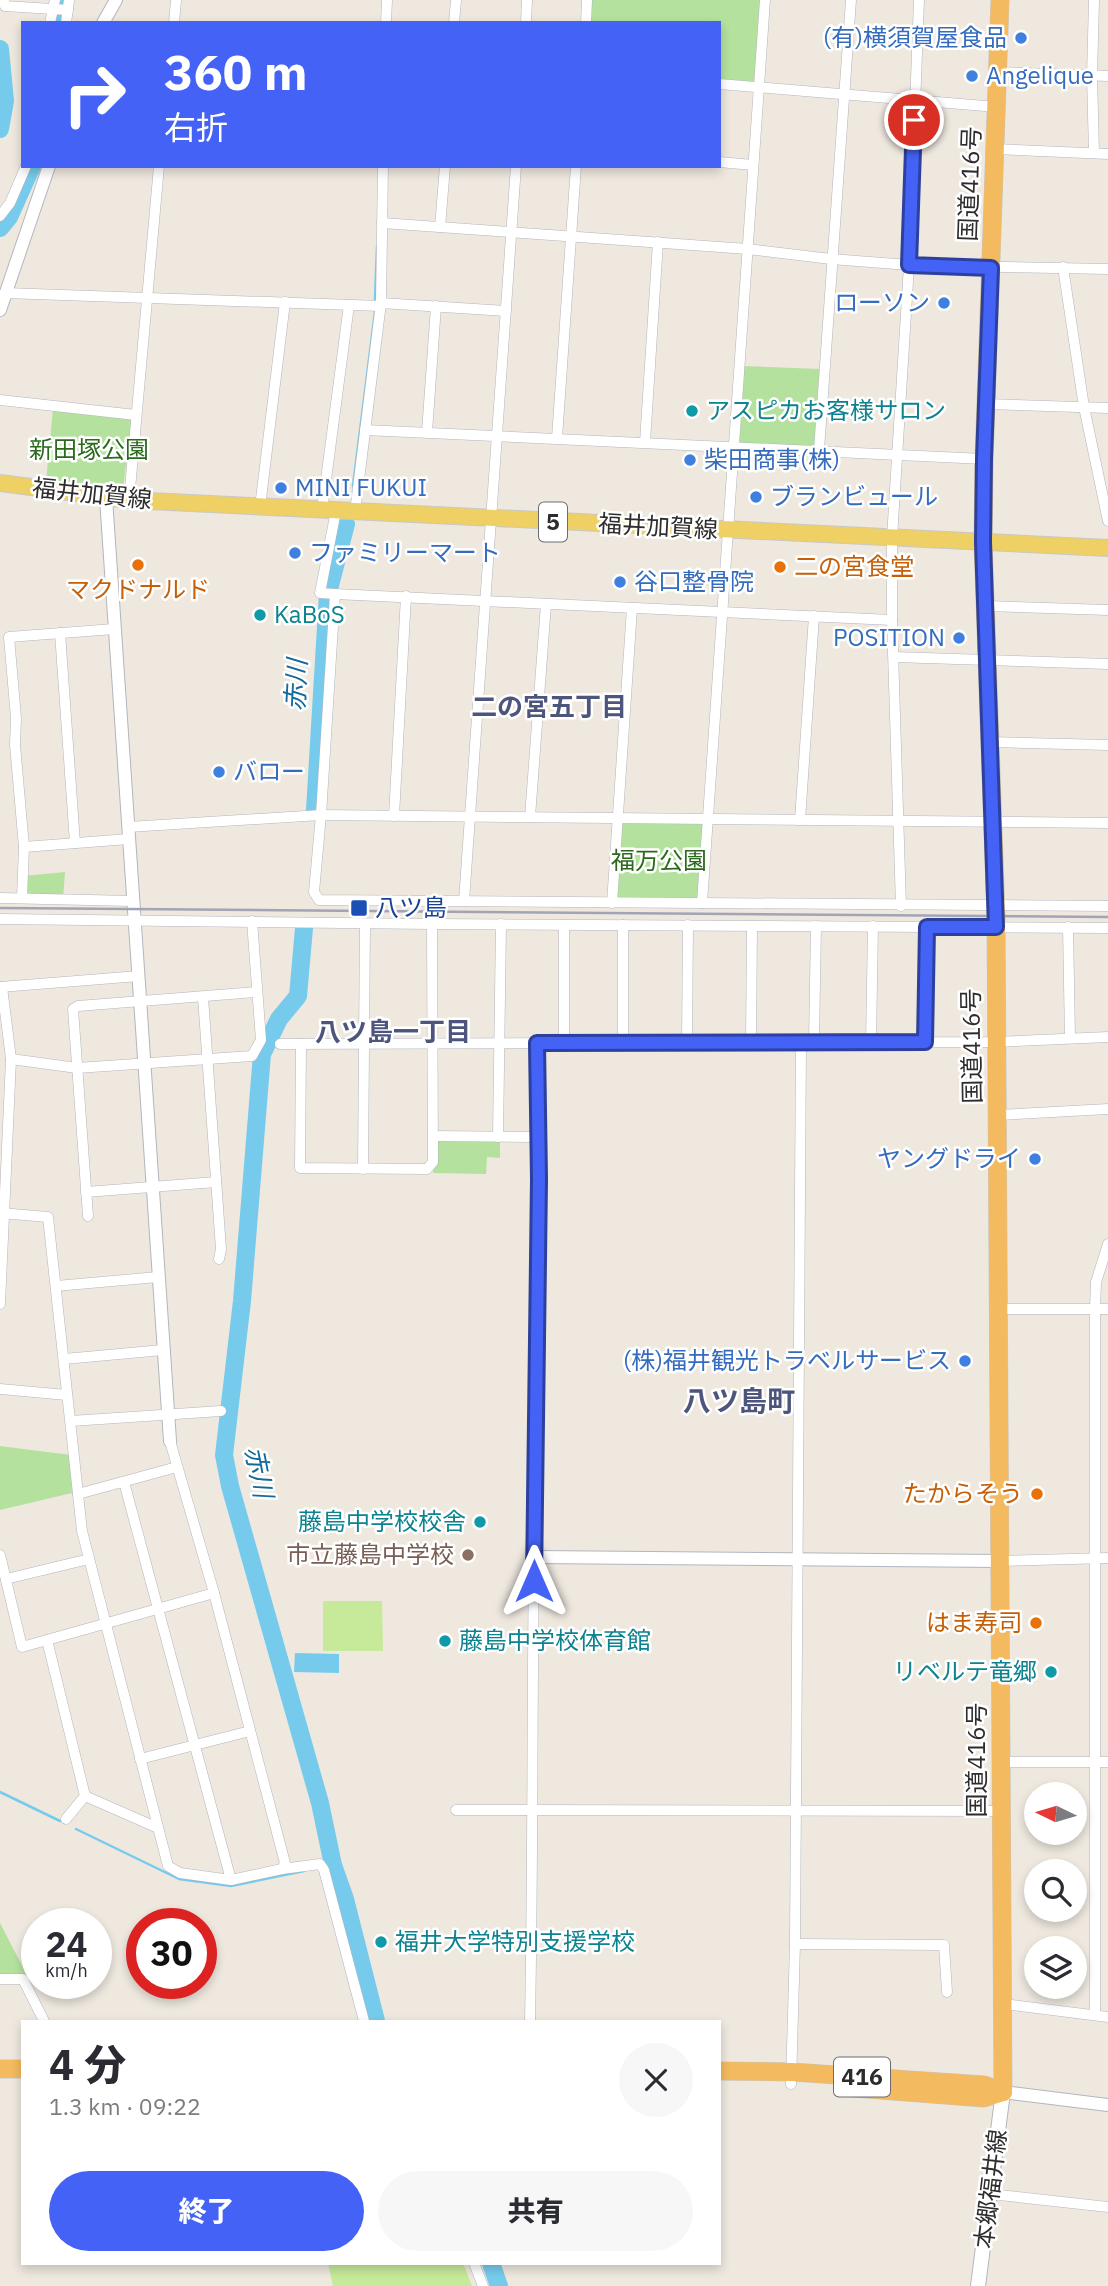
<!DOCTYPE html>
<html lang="ja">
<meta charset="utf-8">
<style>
:root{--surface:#fff;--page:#f7f7f7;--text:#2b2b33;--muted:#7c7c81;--accent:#4462f6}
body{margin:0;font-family:"IBM Plex Sans","Noto Sans JP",sans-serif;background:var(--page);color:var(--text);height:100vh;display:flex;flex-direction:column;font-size:26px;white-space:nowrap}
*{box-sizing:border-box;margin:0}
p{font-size:23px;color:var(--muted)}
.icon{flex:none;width:38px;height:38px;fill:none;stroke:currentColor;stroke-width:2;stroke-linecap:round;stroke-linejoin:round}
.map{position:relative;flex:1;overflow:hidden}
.panel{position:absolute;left:21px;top:2020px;width:700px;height:245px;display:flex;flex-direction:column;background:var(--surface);border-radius:0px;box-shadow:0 4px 10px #0003}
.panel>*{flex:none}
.banner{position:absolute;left:21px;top:21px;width:700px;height:147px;border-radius:0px;box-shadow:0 4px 10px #0003;background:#4462f6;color:#fff;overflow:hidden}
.needle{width:46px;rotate:275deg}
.fabs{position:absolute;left:1024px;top:1782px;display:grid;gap:14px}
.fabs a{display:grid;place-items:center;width:63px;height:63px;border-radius:50%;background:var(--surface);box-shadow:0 4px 10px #0003;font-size:35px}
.speed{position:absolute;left:21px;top:1908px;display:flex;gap:14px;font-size:35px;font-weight:700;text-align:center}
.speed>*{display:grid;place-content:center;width:91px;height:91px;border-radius:50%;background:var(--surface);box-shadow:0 4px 10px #0003;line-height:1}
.speed small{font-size:18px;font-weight:400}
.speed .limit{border:10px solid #d22;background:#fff;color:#111}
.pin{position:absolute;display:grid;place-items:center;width:60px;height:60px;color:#fff;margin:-30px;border:4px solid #fff;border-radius:50%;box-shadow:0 2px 7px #0007}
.me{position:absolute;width:77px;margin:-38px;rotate:0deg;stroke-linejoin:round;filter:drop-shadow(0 0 5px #0008)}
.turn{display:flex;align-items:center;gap:24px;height:147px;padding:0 28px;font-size:32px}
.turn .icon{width:91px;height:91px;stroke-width:2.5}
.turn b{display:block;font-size:49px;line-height:60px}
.round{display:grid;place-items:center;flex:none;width:74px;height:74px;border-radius:37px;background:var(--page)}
.overview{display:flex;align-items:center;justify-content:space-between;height:119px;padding:0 28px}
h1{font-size:42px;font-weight:800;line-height:52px}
.primary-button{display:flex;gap:14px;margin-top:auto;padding:14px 28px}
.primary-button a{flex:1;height:80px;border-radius:42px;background:var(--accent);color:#fff;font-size:28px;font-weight:800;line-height:80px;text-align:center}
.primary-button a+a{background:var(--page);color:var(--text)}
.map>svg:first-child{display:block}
</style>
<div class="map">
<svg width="1108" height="2286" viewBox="0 0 1108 2286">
<rect width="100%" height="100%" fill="#eee8df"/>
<g fill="#b4e29e">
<polygon points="588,0 762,0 755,88 719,85 719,23 587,23"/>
<polygon points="743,366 820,369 815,447 738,444"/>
<polygon points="53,409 132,419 123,489 46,481"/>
<polygon points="617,818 707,819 702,903 612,903"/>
<polygon points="65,872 63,899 22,898 23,876"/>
<polygon points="433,1137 500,1139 500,1158 487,1157 486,1174 433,1173"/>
<polygon points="0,1446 71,1455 72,1493 0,1510"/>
<polygon points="0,1923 28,1977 0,1976"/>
</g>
<g fill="#c6e99a">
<polygon points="323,1601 382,1601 383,1651 323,1651"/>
<polygon points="328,2263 463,2263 472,2286 333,2286"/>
</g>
<polygon fill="#76cbec" points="295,1653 339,1654 339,1673 294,1672"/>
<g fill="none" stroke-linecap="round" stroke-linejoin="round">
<g stroke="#76cbec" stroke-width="2.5">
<polyline points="375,299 377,247"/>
<polyline points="353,486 375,312"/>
<polyline points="0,1792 60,1821"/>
<polyline points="76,1829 179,1879 231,1886 304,1871"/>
<polyline points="330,1865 333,1865"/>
</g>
<g stroke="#76cbec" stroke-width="18">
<polyline points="58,23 62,0"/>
<polyline points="0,49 5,101 0,129"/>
<polyline points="0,228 9,217 32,166"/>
<polyline points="315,810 328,593 346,524"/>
<polyline points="304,928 298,996 279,1019 262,1054 242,1301 224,1455 230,1486 320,1803 333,1865 345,1899 376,2021"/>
<polyline points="491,2263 499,2286"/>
</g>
<defs>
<g id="minor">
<polyline points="4,0 5,6 68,10"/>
<polyline points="50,23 55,0"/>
<polyline points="66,23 69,0"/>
<polyline points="174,23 176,0"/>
<polyline points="386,23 387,0"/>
<polyline points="454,23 456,0"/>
<polyline points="526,23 527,0"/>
<polyline points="586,23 587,0"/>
<polyline points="998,72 1108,76"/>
<polyline points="719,84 997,107"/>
<polyline points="996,149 1108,154"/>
<polyline points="1094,153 1092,76 1094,0"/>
<polyline points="719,162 753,165"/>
<polyline points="0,216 10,203 26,166"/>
<polyline points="382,223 748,249 831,259 909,265 1108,269"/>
<polyline points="440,227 445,166"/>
<polyline points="1063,267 1084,407 1108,521"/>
<polyline points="5,293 381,306"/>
<polyline points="381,303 506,311"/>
<polyline points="0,400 136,415"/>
<polyline points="986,404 1108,408"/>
<polyline points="365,430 984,459"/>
<polyline points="427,432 436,306"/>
<polyline points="557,438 576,166"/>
<polyline points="645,442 658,242"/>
<polyline points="819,450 851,0"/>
<polyline points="129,500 159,166"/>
<polyline points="260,507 285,302"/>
<polyline points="322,510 349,305"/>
<polyline points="355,512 381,303 383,166"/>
<polyline points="335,594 320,593 336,511"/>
<polyline points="985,606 1108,610"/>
<polyline points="892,620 335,594 321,815 314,892 319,900 1108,906"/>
<polyline points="60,633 75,843"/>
<polyline points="894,657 1108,664"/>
<polyline points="991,742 1108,745"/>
<polyline points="394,816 406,596"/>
<polyline points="530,817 546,604"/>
<polyline points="800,820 814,616"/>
<polyline points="128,827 321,815 1108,823"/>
<polyline points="24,847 129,839"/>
<polyline points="0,898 133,901"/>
<polyline points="22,898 24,847 15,745 16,718 9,637 114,629"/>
<polyline points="464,901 516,166"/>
<polyline points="612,903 632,608"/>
<polyline points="702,903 765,0"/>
<polyline points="901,906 892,620 892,538 909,265 919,0"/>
<polyline points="0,919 432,924 1108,928"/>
<polyline points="564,925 564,1043"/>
<polyline points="623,925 623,1043"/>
<polyline points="1068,927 1070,1038"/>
<polyline points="0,987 139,976"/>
<polyline points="203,997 221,1249 219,1259"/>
<polyline points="751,1042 752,926"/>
<polyline points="814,1042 816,926"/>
<polyline points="871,1042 873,926"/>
<polyline points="925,1042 927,927"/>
<polyline points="687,1043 688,925"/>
<polyline points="280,1044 996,1042 1108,1037"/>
<polyline points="301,1044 300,1168 427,1169 433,1162 432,924"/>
<polyline points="11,1059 77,1068 252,1056 261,1040 252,921"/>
<polyline points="998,1115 1108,1109"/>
<polyline points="433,1136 537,1137"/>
<polyline points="498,1137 501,924"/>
<polyline points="363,1169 365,924"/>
<polyline points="86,1192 216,1182"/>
<polyline points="0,1213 48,1217 82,1531 168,1866 180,1873 231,1880 282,1869 285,1863 214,1593 170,1441"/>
<polyline points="88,1216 73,1009 78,1006 257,992"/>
<polyline points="56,1286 158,1277"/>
<polyline points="0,1304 11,1059 2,987"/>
<polyline points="1000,1309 1108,1309"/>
<polyline points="64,1359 163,1350"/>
<polyline points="0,1389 67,1395"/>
<polyline points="71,1421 221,1411"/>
<polyline points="124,1482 231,1880"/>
<polyline points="78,1494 177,1467"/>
<polyline points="0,1555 22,1647 214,1593"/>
<polyline points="1001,1561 1108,1558"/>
<polyline points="6,1579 89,1559"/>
<polyline points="47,1640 85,1796 66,1819"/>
<polyline points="140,1759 250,1731"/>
<polyline points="1002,1762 1108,1762"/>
<polyline points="85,1796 158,1828"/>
<polyline points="456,1810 1002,1811"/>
<polyline points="282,1869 320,1864 324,1870 364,2021"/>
<polyline points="795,1944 944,1945 947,1992"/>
<polyline points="0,1979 23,1979 44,2021"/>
<polyline points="1004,2004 1108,2017"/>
<polyline points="1095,2015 1095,1309 1096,1282 1108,1244"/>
<path d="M530,2021C533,1866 532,1711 534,1556C536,1385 538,1214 537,1043"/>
<polyline points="791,2084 795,1944 801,1042"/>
<polyline points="990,2194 1108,2207"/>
<polyline points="474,2263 483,2286"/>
</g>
<g id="tertiary">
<polyline points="103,23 116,0"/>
<polyline points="0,310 49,166"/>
<polyline points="106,498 170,1441"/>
<polyline points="534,1557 1001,1561"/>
<polyline points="1003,2092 1108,2105"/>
</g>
<polyline id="secondary" points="978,2286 1003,2092"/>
<polyline id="primary" points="0,483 129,500 1108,548"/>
<g id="trunk">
<polyline points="1000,0 984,459 983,542 996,917 1003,2092"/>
<polyline points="0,2069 23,2069"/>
<polyline points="719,2071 792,2072 984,2085 1003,2092"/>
<polyline points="854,2088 984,2098 1003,2092"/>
</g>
</defs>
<use href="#minor" stroke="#b3b5bf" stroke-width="11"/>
<use href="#tertiary" stroke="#b3b5bf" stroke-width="14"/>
<use href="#secondary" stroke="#b3b5bf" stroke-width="16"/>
<use href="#primary" stroke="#c8c8c8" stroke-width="18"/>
<use href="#trunk" stroke="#c8c8c8" stroke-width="19"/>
<use href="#minor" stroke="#fff" stroke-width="10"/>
<use href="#tertiary" stroke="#fff" stroke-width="12"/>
<use href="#secondary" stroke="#fff" stroke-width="14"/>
<use href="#primary" stroke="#eed064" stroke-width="16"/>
<use href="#trunk" stroke="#f4ba60" stroke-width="18"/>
<polyline stroke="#a2a4b6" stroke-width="2.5" points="0,908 1108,917"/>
</g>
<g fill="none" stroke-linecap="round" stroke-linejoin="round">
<defs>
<polyline id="route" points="534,1581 539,1179 537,1043 925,1042 927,927 996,927 983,542 984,459 991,268 909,265 914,120"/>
</defs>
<use href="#route" stroke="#2c40a0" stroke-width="18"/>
<use href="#route" stroke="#4462f6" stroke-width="12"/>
</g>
<g fill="#3f7fe0" stroke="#fff" stroke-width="2.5">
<circle cx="1021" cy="38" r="7"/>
<circle cx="972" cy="76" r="7"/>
<circle cx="944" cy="303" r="7"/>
<circle cx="690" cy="460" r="7"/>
<circle cx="281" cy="488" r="7"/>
<circle cx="756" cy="497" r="7"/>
<circle cx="295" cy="553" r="7"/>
<circle cx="620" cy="582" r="7"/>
<circle cx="959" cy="638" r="7"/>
<circle cx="219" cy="772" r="7"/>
<circle cx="1035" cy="1159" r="7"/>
<circle cx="965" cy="1361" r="7"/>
</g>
<g fill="#0f9aa8" stroke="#fff" stroke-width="2.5">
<circle cx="692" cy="411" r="7"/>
<circle cx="260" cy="615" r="7"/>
<circle cx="480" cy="1522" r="7"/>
<circle cx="445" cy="1641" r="7"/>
<circle cx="1051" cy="1672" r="7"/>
<circle cx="381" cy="1942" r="7"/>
</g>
<g fill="#e8710a" stroke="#fff" stroke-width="2.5">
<circle cx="138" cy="565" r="7"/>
<circle cx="780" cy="567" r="7"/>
<circle cx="1037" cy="1494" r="7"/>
<circle cx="1036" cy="1623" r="7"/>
</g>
<rect fill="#1a4fb4" stroke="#fff" stroke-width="2.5" x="350" y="899" width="18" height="18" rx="3.5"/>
<circle fill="#8d6e63" stroke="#fff" stroke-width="2.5" cx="468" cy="1555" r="7"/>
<g text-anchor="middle" stroke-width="5" stroke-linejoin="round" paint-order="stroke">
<g fill="#fff" stroke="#6c6c6c" stroke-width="2">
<rect x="539" y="502.5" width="28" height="39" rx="5"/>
<rect x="834" y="2057.5" width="56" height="39" rx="5"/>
</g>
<g font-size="23" font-weight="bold" fill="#2d2d2d">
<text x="553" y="530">5</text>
<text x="862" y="2085">416</text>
</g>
<g font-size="24" fill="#366cbe" stroke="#fff" text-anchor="start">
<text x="1007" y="46" text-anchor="end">(有)横須賀屋食品</text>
<text x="986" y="84">Angelique</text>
<text x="930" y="311" text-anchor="end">ローソン</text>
<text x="704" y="468">柴田商事(株)</text>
<text x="295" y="496">MINI FUKUI</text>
<text x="770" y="505">ブランビュール</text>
<text x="309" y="561">ファミリーマート</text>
<text x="634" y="590">谷口整骨院</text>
<text x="945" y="646" text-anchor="end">POSITION</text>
<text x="233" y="780">バロー</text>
<text x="1021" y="1167" text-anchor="end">ヤングドライ</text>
<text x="951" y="1369" text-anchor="end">(株)福井観光トラベルサービス</text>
</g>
<g font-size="24" fill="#2d2d2d" stroke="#fff">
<text transform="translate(970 184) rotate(-88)" y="8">国道416号</text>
<text transform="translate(92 494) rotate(6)" y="8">福井加賀線</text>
<text transform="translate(658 527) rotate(3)" y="8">福井加賀線</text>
<text transform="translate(972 1046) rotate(-91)" y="8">国道416号</text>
<text transform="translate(977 1760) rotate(-90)" y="8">国道416号</text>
<text transform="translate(991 2189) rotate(-83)" y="8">本郷福井線</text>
</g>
<g font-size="24" fill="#0d838f" stroke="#fff" text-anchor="start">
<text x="706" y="419">アスピカお客様サロン</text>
<text x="274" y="623">KaBoS</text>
<text x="466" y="1530" text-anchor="end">藤島中学校校舎</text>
<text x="459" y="1649">藤島中学校体育館</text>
<text x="1037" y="1680" text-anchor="end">リベルテ竜郷</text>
<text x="395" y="1950">福井大学特別支援学校</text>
</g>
<g font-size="24" fill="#2b691d" stroke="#fff">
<text x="89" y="458">新田塚公園</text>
<text x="659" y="869">福万公園</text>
</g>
<g font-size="24" fill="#c56008" stroke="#fff" text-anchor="end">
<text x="794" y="575" text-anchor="start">二の宮食堂</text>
<text x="138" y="598" text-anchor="middle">マクドナルド</text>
<text x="1023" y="1502">たからそう</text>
<text x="1022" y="1631">はま寿司</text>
</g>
<g font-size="24" fill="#164399" stroke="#fff" text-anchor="start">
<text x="375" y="916">八ツ島</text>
</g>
<g font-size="24" fill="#785e54" stroke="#fff" text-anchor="end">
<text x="454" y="1563">市立藤島中学校</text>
</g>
<g font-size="26" font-style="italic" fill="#116a9c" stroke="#fff">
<text transform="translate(296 685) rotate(-87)" y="9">赤川</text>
<text transform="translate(259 1472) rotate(79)" y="9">赤川</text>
</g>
<g font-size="26" font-weight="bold" fill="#4d557d" stroke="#fff">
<text x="549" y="716">二の宮五丁目</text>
<text x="393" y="1041">八ツ島一丁目</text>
</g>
<g font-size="28" font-weight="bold" fill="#4d557d" stroke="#fff">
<text x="739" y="1411">八ツ島町</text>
</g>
</g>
</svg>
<div class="fabs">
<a><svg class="needle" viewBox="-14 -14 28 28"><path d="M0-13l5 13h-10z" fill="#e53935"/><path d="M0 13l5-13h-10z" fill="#7c7c81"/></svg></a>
<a><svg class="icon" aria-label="search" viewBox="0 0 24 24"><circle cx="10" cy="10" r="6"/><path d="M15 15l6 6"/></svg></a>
<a><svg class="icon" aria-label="layers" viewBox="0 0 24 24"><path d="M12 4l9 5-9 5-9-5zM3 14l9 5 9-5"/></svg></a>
</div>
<div class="speed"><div>24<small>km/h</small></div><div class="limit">30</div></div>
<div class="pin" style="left:914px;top:120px;background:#d93025"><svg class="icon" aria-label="arrive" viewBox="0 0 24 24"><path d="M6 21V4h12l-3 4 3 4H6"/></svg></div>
<svg class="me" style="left:534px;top:1581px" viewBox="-20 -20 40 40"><path d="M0-17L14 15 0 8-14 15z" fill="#4462f6" stroke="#fff" stroke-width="4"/></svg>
<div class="banner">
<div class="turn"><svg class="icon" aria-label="right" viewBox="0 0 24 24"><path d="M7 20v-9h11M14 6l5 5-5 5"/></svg><div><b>360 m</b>右折</div></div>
</div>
<section class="panel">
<div class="overview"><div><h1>4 分</h1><p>1.3 km · 09:22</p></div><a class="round"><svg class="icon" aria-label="close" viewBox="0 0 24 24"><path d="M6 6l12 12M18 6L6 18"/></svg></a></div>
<div class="primary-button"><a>終了</a><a>共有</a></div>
</section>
</div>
